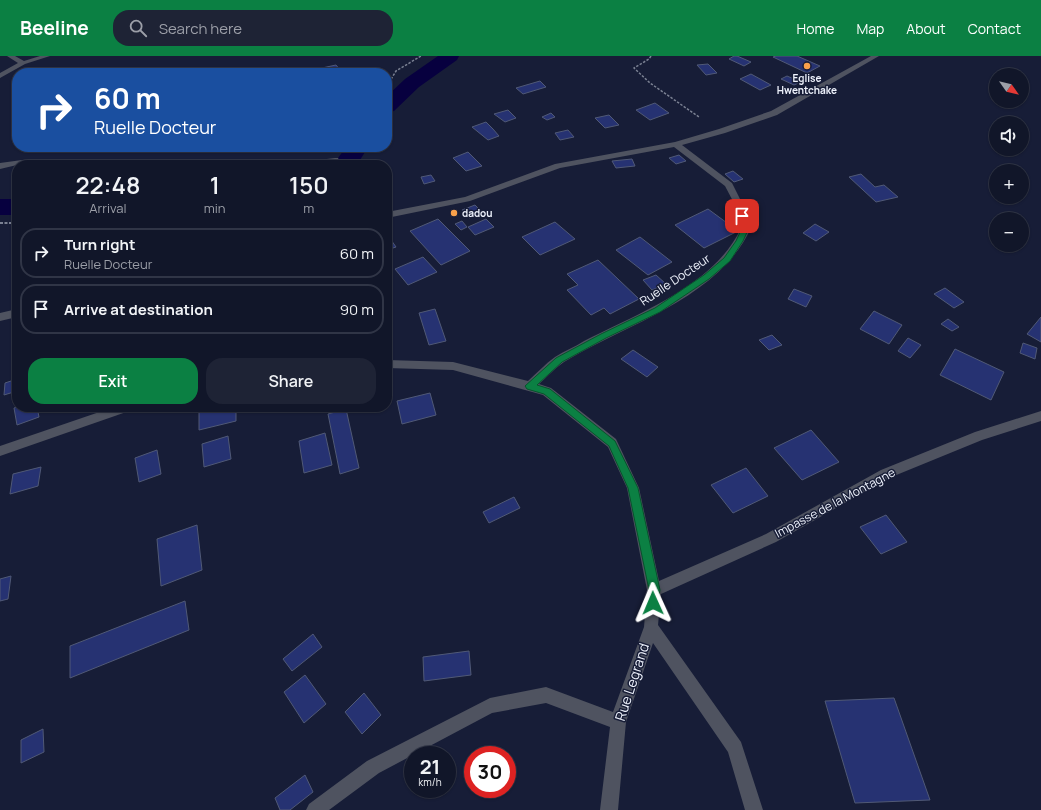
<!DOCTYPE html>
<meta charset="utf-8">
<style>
:root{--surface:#111629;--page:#1e2335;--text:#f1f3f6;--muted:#9c9fa8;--line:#303546;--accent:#0b8043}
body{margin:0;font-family:Manrope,sans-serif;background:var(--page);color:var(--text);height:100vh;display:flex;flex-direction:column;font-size:15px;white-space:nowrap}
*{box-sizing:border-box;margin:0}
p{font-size:13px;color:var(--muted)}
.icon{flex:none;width:22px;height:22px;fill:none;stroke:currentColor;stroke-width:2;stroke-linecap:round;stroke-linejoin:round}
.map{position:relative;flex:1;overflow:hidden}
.drawer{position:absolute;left:12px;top:104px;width:380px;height:252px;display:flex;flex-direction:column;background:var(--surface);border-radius:16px;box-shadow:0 1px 3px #0004,0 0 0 1px var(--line)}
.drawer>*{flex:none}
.top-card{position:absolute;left:12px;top:12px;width:380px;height:84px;border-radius:16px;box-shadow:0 1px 3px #0004,0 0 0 1px var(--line);background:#1a4fa0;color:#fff;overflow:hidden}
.needle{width:26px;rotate:124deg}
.buttons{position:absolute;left:989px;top:12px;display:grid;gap:8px}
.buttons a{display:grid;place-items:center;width:40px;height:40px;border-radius:50%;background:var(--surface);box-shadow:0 1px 3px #0004,0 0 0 1px var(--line);font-size:20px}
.speed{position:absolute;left:404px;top:690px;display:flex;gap:8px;font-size:20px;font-weight:700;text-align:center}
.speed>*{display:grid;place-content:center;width:52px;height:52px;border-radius:50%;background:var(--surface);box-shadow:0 1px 3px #0004,0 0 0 1px var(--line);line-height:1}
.speed small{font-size:10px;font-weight:400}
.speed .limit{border:6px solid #d22;background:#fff;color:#111}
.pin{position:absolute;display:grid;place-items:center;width:34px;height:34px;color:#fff;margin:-17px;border-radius:8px;box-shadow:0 2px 6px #0006}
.me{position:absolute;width:44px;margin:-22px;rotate:359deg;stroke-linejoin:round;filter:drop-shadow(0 0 3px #0008)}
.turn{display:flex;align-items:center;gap:14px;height:84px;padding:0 16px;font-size:18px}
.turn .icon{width:52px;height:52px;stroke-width:2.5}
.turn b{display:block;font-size:28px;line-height:34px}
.eta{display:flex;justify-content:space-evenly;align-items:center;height:68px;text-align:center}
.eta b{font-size:24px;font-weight:600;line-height:28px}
.action{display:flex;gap:8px;margin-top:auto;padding:8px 16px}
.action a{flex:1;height:46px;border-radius:16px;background:var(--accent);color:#fff;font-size:16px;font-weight:600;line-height:46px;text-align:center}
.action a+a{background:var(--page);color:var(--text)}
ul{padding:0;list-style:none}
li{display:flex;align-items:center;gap:12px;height:50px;margin:0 8px 6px;padding:0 8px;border:2px solid var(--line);border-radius:16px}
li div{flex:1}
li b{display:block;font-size:15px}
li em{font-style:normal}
header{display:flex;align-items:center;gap:24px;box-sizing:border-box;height:56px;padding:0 20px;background:var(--accent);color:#fff}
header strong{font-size:19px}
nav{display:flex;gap:22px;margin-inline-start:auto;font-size:14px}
.search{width:280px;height:36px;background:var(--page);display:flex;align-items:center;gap:10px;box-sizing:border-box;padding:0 14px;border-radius:16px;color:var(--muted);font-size:15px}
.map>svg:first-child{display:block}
</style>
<header>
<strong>Beeline</strong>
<div class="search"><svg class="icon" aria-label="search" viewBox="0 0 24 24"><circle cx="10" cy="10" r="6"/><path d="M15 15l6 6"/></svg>Search here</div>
<nav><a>Home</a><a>Map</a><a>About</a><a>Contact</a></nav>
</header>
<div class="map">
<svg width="1041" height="754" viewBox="0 0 1041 754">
<rect width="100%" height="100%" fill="#171d37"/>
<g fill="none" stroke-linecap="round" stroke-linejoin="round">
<g fill="#07003f" fill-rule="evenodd">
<polygon points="438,0 459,0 457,4 419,31 394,55 387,57 387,40 405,23"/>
<polygon points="346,91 368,91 357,109 333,109"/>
<rect x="0" y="143" width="17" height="16"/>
</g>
</g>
<g fill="#263272" stroke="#505976">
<polygon points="734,0 737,0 751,6 744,10 729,3"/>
<polygon points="776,0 797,0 820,10 807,17 773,1"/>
<polygon points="708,8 717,17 706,19 697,9"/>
<polygon points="336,9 340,14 326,17 322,12"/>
<polygon points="751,18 771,29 760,34 740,23"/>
<polygon points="787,20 801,26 794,29 781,23"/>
<polygon points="540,25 546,31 523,38 516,32"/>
<polygon points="655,47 669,57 650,64 636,54"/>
<polygon points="508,54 516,62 505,66 494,58"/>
<polygon points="551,57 555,61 547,64 542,61"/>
<polygon points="609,59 619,69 605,72 595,62"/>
<polygon points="486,66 493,73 499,80 488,84 472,71"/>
<polygon points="568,74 574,81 560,84 555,77"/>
<polygon points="468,96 482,110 466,115 453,102"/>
<polygon points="679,99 686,105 676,108 669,102"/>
<polygon points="632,103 635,110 616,112 612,105"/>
<polygon points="733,115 743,123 734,126 725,118"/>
<polygon points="861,118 875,131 884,129 898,141 876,146 849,121"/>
<polygon points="431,119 435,125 424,128 421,121"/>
<polygon points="475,149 482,156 469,162 462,154"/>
<polygon points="708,153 738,175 704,192 675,169"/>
<polygon points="438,163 470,195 441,209 410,175"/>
<polygon points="486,163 494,171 475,179 468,171"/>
<polygon points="462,165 467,171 461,174 455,168"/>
<polygon points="555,166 575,183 540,199 522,181"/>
<polygon points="815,168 829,176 816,185 803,177"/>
<polygon points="389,181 396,191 387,194 387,182"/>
<polygon points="640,181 672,206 648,219 616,194"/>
<polygon points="423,201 437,216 408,229 395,213"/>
<polygon points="598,204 639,243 610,258 604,252 591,259 567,234 578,229 567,218"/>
<polygon points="656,219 666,228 652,234 643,224"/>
<polygon points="945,232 964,246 954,252 934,238"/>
<polygon points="794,233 812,240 806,251 788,243"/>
<polygon points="435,253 446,285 429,289 419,257"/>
<polygon points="874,255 902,269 889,288 860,273"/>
<polygon points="1041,261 1041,286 1027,278"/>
<polygon points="948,263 959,271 952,275 941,268"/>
<polygon points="772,279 782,289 769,294 759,284"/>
<polygon points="908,282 921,289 910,302 898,295"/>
<polygon points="1023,287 1037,292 1035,303 1020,297"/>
<polygon points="955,293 1004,316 991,344 940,319"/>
<polygon points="633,294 658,311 647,321 621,303"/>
<polygon points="17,323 17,335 4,339 5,327"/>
<polygon points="430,337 436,359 402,368 397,345"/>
<polygon points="17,351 37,351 39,361 17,369 14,352"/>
<polygon points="217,351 236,351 236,365 199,374 199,356"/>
<polygon points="252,351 265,351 265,353 252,356"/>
<polygon points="346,353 359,412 340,418 328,358"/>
<polygon points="811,374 839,406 802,424 774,392"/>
<polygon points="325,377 332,409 304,417 299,385"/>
<polygon points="228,380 231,403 204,411 202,388"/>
<polygon points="157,394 161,418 139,426 135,402"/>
<polygon points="41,411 38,430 10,438 13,418"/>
<polygon points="746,412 768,440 733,457 711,429"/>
<polygon points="514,441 520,452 489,467 483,456"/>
<polygon points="886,459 907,486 881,498 860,471"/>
<polygon points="197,469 202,514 161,530 157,483"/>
<polygon points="11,520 8,543 0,545 0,523"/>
<polygon points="185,545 189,574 70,622 70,590"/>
<polygon points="313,578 322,591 292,615 283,603"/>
<polygon points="469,595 471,619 424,625 423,601"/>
<polygon points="305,619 326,648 304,667 284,636"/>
<polygon points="364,637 381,659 362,678 345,656"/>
<polygon points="894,642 930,744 855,747 825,645"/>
<polygon points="43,673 44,696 21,707 21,684"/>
<polygon points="305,719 313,736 290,754 280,754 275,742"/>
</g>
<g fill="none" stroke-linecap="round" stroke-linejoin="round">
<g stroke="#7a8092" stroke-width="1.5" stroke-dasharray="2.5 1.5" stroke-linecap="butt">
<polyline points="651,0 649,3 634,12 650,27 699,61"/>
<polyline points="387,30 396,15 421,0"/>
</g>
<polyline stroke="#7a8092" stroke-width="2" stroke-dasharray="3 1.5" stroke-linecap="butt" points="0,167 17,167"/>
<g fill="#4f5360" fill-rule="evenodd">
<polygon points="7,0 15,0 24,5 40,0 50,0 25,8 0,22 0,17 18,7"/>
<path d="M871,0H879L777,59L725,77L682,89L732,127L743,149L751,172C718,243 626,268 564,306C555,312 547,321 539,328L551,332L616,383L639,432L659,525L766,478L881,414L975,376L1041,355V365L982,384L889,422L776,486L661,538L658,569L741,686L763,754H745L728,696L653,587L626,666L618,754H600L610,671L546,647L492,657L379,717L329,754H306L309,748L367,705L490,642L546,631L613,656L644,571L647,534L627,432L608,391L543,339L453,314L387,312V304L453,306L528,325C537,317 545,308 555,301C564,295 575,291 584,285C637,258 715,229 741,172L735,149L725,130L674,91L560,112L470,145L387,162V156L465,141L555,108L675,86L719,73L771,55Z"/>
<polygon points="335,102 338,102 339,104 338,106 318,109 298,109 302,106"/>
<polygon points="22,104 45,106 49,109 17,109 0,113 0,107"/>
<polygon points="17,253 17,261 0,265 0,257"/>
<polygon points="114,351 134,351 132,354 0,400 0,390"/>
</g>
</g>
<polygon fill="#0b8043" stroke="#07532c" points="742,158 746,160 749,172 743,185 730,205 709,223 660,256 606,282 562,306 537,329 550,333 615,385 638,432 660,534 657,551 653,552 649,551 648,547 649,534 628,432 609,390 544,338 527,333 525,330 556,302 601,278 655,252 704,219 724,202 736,185 742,172 739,160"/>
<g fill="#f8a04b" stroke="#171d37" stroke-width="1.5">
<circle cx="807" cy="10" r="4"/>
<circle cx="454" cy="157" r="4"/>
</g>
<g text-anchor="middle" stroke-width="3" stroke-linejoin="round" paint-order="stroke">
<g font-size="10" font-weight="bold" fill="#eef2fc" stroke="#171d37">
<text x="807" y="26">Eglise<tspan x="807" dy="12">Hwentchake</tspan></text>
<text x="462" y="161" text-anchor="start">dadou</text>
</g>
<g font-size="12" fill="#eef2fc" stroke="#171d37">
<text transform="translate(675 224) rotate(-34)" y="4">Ruelle Docteur</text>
<text transform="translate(835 447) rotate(-28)" y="4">Impasse de la Montagne</text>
</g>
<g font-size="14" fill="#eef2fc" stroke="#171d37">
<text transform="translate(632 626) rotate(-72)" y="5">Rue Legrand</text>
</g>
</g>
</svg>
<div class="buttons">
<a><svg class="needle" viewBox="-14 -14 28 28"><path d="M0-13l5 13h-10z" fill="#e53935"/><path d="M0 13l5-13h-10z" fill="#9c9fa8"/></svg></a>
<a><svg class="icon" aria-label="sound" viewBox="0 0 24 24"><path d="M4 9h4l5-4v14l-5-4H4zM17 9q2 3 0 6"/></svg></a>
<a>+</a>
<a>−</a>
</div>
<div class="speed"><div>21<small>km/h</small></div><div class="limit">30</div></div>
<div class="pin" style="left:742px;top:160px;background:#d93025"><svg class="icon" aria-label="arrive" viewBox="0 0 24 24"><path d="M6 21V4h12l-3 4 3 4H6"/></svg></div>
<svg class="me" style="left:653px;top:547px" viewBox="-20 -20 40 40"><path d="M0-17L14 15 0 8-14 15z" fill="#0b8043" stroke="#fff" stroke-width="4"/></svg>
<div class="top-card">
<div class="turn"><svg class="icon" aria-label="right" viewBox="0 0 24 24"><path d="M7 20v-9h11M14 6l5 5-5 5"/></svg><div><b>60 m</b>Ruelle Docteur</div></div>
</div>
<section class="drawer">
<div class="eta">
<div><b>22:48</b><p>Arrival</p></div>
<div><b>1</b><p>min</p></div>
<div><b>150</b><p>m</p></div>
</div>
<ul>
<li><svg class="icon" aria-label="right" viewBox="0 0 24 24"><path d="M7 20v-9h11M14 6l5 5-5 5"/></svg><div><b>Turn right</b><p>Ruelle Docteur</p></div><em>60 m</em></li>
<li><svg class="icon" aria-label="arrive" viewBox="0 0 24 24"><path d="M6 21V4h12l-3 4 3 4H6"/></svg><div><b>Arrive at destination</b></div><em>90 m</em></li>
</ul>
<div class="action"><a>Exit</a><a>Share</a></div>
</section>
</div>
